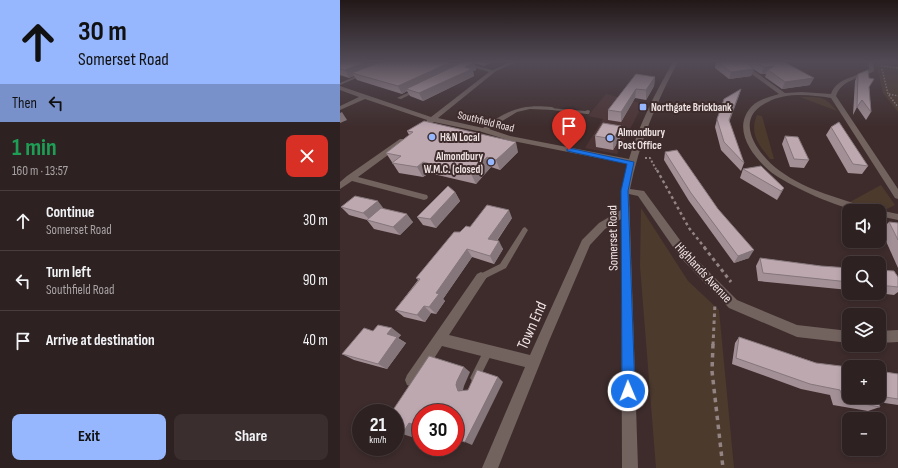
<!DOCTYPE html>
<meta charset="utf-8">
<style>
:root{--surface:#2e2121;--page:#3a2e2e;--text:#f1f3f6;--muted:#a7a3a5;--line:#493e3f;--accent:#96b6fd}
body{margin:0;font-family:"Sofia Sans Condensed",sans-serif;background:var(--page);color:var(--text);height:100vh;display:flex;flex-direction:column;font-size:15px;white-space:nowrap}
*{box-sizing:border-box;margin:0}
p{font-size:13px;color:var(--muted)}
.icon{flex:none;width:22px;height:22px;fill:none;stroke:currentColor;stroke-width:2;stroke-linecap:round;stroke-linejoin:round}
.map{position:relative;flex:1;overflow:hidden}
.drawer{display:flex;flex-direction:column;background:var(--surface);width:340px}
.drawer>*{flex:none}
.top-card{background:#96b6fd;color:#111;overflow:hidden}
.fabs{position:absolute;left:502px;top:204px;display:grid;gap:8px}
.fabs a{display:grid;place-items:center;width:44px;height:44px;border-radius:8px;background:var(--surface);box-shadow:0 2px 6px #0003,0 0 0 1px var(--line);font-size:20px}
.speed{position:absolute;left:12px;top:404px;display:flex;gap:8px;font-size:20px;font-weight:700;text-align:center}
.speed>*{display:grid;place-content:center;width:52px;height:52px;border-radius:50%;background:var(--surface);box-shadow:0 2px 6px #0003,0 0 0 1px var(--line);line-height:1}
.speed small{font-size:10px;font-weight:400}
.speed .limit{border:6px solid #d22;background:#fff;color:#111}
.pin{position:absolute;display:grid;place-items:center;width:34px;height:34px;color:#fff;margin:-41px -17px;border-radius:50% 50% 50% 0;rotate:-45deg;box-shadow:0 0 4px #0007}
.pin .icon{rotate:45deg}
.me{position:absolute;width:44px;margin:-22px;rotate:359deg;stroke-linejoin:round;filter:drop-shadow(0 0 3px #0008)}
.turn{display:flex;align-items:center;gap:14px;height:84px;padding:0 12px;font-size:18px}
.turn .icon{width:52px;height:52px;stroke-width:2.5}
.turn b{display:block;font-size:28px;line-height:34px}
.then{display:flex;align-items:center;height:38px;padding:0 12px;background:#0003;gap:8px;font-size:15px}
.round{display:grid;place-items:center;flex:none;width:42px;height:42px;border-radius:8px;background:var(--page)}
.summary{display:flex;align-items:center;justify-content:space-between;height:68px;padding:0 12px}
h1{font-size:24px;font-weight:700;line-height:30px;color:#1e9e55}
.cta{display:flex;gap:8px;margin-top:auto;padding:8px 12px}
.cta a{flex:1;height:46px;border-radius:8px;background:var(--accent);color:#111;font-size:16px;font-weight:700;line-height:46px;text-align:center}
.cta a+a{background:var(--page);color:var(--text)}
ul{padding:0;list-style:none}
li{display:flex;align-items:center;gap:12px;height:60px;padding:0 12px;border-top:1px solid var(--line)}
li div{flex:1}
li b{display:block;font-size:15px}
li em{font-style:normal}
main{display:flex;flex:1;min-height:0}
.map>svg:first-child{display:block}
</style>
<main>
<section class="drawer">
<div class="top-card">
<div class="turn"><svg class="icon" aria-label="ahead" viewBox="0 0 24 24"><path d="M12 20V5M6 11l6-6 6 6"/></svg><div><b>30 m</b>Somerset Road</div></div>
<div class="then">Then<svg class="icon" aria-label="left" viewBox="0 0 24 24"><path d="M17 20v-9H6M10 6l-5 5 5 5"/></svg></div>
</div>
<div class="summary"><div><h1>1 min</h1><p>160 m · 13:57</p></div><a class="round" style="background:#d93025;color:#fff"><svg class="icon" aria-label="close" viewBox="0 0 24 24"><path d="M6 6l12 12M18 6L6 18"/></svg></a></div>
<ul>
<li><svg class="icon" aria-label="ahead" viewBox="0 0 24 24"><path d="M12 20V5M6 11l6-6 6 6"/></svg><div><b>Continue</b><p>Somerset Road</p></div><em>30 m</em></li>
<li><svg class="icon" aria-label="left" viewBox="0 0 24 24"><path d="M17 20v-9H6M10 6l-5 5 5 5"/></svg><div><b>Turn left</b><p>Southfield Road</p></div><em>90 m</em></li>
<li><svg class="icon" aria-label="arrive" viewBox="0 0 24 24"><path d="M6 21V4h12l-3 4 3 4H6"/></svg><div><b>Arrive at destination</b></div><em>40 m</em></li>
</ul>
<div class="cta"><a>Exit</a><a>Share</a></div>
</section>
<div class="map">
<svg width="558" height="468" viewBox="0 0 558 468">
<rect width="100%" height="100%" fill="#3e2c2c"/>
<polygon fill="#4c3435" points="266,94 303,104 277,154 245,148 263,119 248,116"/>
<g fill="#4c3a2d">
<polygon points="536,62 558,62 558,112 543,93"/>
<path d="M460,97C480,97 484,95 497,111Z"/>
<path d="M417,115L422,116L434,159H430C419,145 409,134 417,115Z"/>
<polygon points="541,185 555,205 545,210 510,202"/>
<polygon points="301,208 348,281 379,310 394,468 316,468 300,266"/>
</g>
<g fill="none" stroke-linecap="round" stroke-linejoin="round">
<g stroke="#938484" stroke-width="1.5" stroke-dasharray="1.5 1.5" stroke-linecap="butt">
<polyline points="554,62 558,63"/>
<polyline points="541,66 558,68"/>
<polyline points="542,69 548,94 558,107"/>
<polyline points="549,94 558,96"/>
</g>
<polyline stroke="#938484" stroke-width="2" stroke-dasharray="2 2" stroke-linecap="butt" points="305,158 310,158 317,171"/>
<polyline stroke="#938484" stroke-width="2.5" stroke-dasharray="3 3" stroke-linecap="butt" points="317,170 349,228 365,248"/>
<g stroke="#938484" stroke-width="3" stroke-dasharray="3.5 3.5" stroke-linecap="butt">
<polyline points="364,247 391,282"/>
<polyline points="373,345 375,303"/>
</g>
<polyline stroke="#938484" stroke-width="3.5" stroke-dasharray="4.5 4.5" stroke-linecap="butt" points="373,344 372,371 383,468"/>
<g fill="#72635f" fill-rule="evenodd">
<polygon points="170,62 176,62 154,72 151,71"/>
<polygon points="23,73 26,74 0,85 0,83"/>
<polygon points="76,89 79,90 61,99 57,98"/>
<polygon points="210,108 245,111 248,110 250,111 249,114 247,114 212,110 210,110"/>
<polygon points="185,227 188,230 166,268 144,279 141,280 138,279 137,277 138,275 160,264 183,228"/>
<polygon points="148,346 151,348 153,351 138,381 135,383 132,381 130,378 145,348"/>
<polygon points="94,447 106,447 103,452 99,454 95,452"/>
</g>
<g fill="#72635f" fill-rule="evenodd">
<path d="M115,62H124L156,71L98,118L143,128C168,110 181,104 212,107L214,108V110L190,109L177,112L149,129L170,136L289,159C299,125 315,93 333,62H338C316,102 299,144 290,189L304,191L348,251L397,300L457,325L509,331V343L457,337L389,308L340,257L298,196L289,194L298,468H282L281,219L265,229L250,245L209,341L158,468H142L185,367L102,346L77,385L72,387L67,385L65,380L67,375L137,274L141,272L145,274L147,277L145,280L109,335L190,355L242,240L259,223L281,210V191L288,164L168,140L142,132L94,122L89,124L86,122L87,120L25,99L0,110V106L19,97L0,90V86L91,117L149,72Z"/>
<path d="M528,62H533L534,71C520,79 502,79 496,96L558,189V199L555,198L491,98C471,95 447,92 428,102C391,119 418,155 440,171C467,191 502,199 533,209L535,211C530,211 524,212 519,211C497,207 454,188 435,175C416,161 389,130 412,106C419,99 430,97 439,94L402,67L407,66L445,93L462,92L491,94C497,77 516,78 529,69Z"/>
<polygon points="60,139 63,139 67,141 18,177 87,195 88,197 87,199 84,200 12,181 0,189 0,182 7,176"/>
<polygon points="539,210 558,214 558,220 539,216 539,211 535,211"/>
<polygon points="558,330 558,342 539,343 539,331"/>
</g>
</g>
<g fill="#a39097">
<polygon points="0,62 120,62 121,64 123,62 152,62 144,66 134,63 136,70 133,71 134,76 83,101 70,96 67,91 62,94 17,80 14,76 9,78 0,75"/>
<polygon points="376,62 444,62 470,85 442,89 425,77 426,74 421,74 413,69 411,76 389,79 375,68"/>
<polygon points="296,74 315,77 314,86 306,100 295,98 281,122 268,120 268,110"/>
<polygon points="518,74 529,87 531,112 526,120 517,107 513,115 515,81"/>
<polygon points="401,89 389,121 404,163 401,171 381,150 375,127 377,119"/>
<polygon points="491,127 528,166 522,174 508,173 486,135"/>
<polygon points="67,131 178,152 160,170 151,167 136,184 89,173 83,177 59,173 46,153 69,135"/>
<polygon points="255,136 281,136 273,150 256,147"/>
<polygon points="445,136 469,160 464,168 450,167 442,144"/>
<polygon points="325,152 409,258 394,263 349,201 324,160"/>
<polygon points="403,169 444,188 437,200 400,178"/>
<polygon points="115,192 120,201 96,228 83,225 77,217"/>
<polygon points="1,207 44,209 73,222 60,235 34,229 27,220 9,215"/>
<polygon points="172,218 157,241 163,249 154,264 132,257 103,299 105,301 96,314 91,313 85,322 64,317 55,310 78,280 76,278 120,232 130,227"/>
<polygon points="549,222 558,223 558,268 541,230"/>
<polygon points="420,258 481,266 509,268 509,290 418,281 416,266"/>
<polygon points="539,270 558,277 558,292 554,295 538,293 539,293"/>
<polygon points="33,331 61,335 58,338 66,343 47,369 14,360 2,354"/>
<polygon points="399,337 476,363 509,397 539,397 539,371 558,374 558,405 538,402 540,407 528,411 493,405 490,395 461,389 392,364 395,343"/>
</g>
<g fill="#84767b">
<polygon points="26,62 46,62 12,73 14,76 9,78 5,70"/>
<polygon points="111,62 120,62 121,65 66,89 67,91 62,94 58,86"/>
<polygon points="143,62 152,62 144,66"/>
<polygon points="134,63 136,70 133,71 134,76 83,101 79,93 125,67"/>
<polygon points="434,66 428,70 426,74 421,74 424,67"/>
<polygon points="414,69 411,76 389,79 391,72"/>
<polygon points="315,77 314,86 306,100 306,90"/>
<polygon points="474,78 470,85 442,89 445,82"/>
<polygon points="296,89 295,98 281,122 281,112"/>
<polygon points="401,89 399,96 387,128 389,120"/>
<polygon points="2,112 7,120 0,123 0,113"/>
<polygon points="281,126 281,136 273,150 273,139"/>
<polygon points="176,142 178,152 160,170 156,160"/>
<polygon points="147,157 151,167 136,184 131,174"/>
<polygon points="83,162 89,173 83,177 77,167"/>
<polygon points="444,188 439,197 437,200 441,191"/>
<polygon points="115,192 120,201 96,228 90,219"/>
<polygon points="38,201 44,209 31,221 23,213"/>
<polygon points="169,210 172,218 152,247 148,239"/>
<polygon points="67,214 73,222 60,235 53,227"/>
<polygon points="159,241 163,249 154,264 150,256"/>
<polygon points="127,249 132,257 103,299 105,301 96,314 89,307 96,293"/>
<polygon points="414,250 409,258 394,263 398,256"/>
<polygon points="84,306 91,313 85,322 77,315"/>
<polygon points="52,328 61,335 58,338 66,343 47,369 38,364 47,334"/>
<polygon points="124,367 130,372 124,386 123,390 118,391 116,385 117,381"/>
<polygon points="158,377 163,382 132,445 125,442"/>
<polygon points="69,423 79,426 72,437 62,434"/>
</g>
<g fill="#bda8b0" stroke="#84767b">
<polygon points="0,62 26,62 5,70 0,69"/>
<polygon points="40,62 111,62 58,86 12,73"/>
<polygon points="123,62 132,62 134,63 125,67 132,69 79,93 66,89"/>
<polygon points="378,62 405,62 414,69 391,72"/>
<polygon points="416,62 444,62 474,78 445,82 428,70 434,66 424,67"/>
<polygon points="528,70 529,78 534,79 529,87 531,112 522,100 517,107 518,74"/>
<polygon points="296,74 315,77 306,90 296,89 281,112 268,110"/>
<polygon points="401,89 389,120 404,163 384,142 377,119 384,99"/>
<polygon points="84,121 176,142 156,160 147,157 131,174 83,162 77,167 52,163 61,156 46,153 73,132 67,131"/>
<polygon points="499,122 528,166 513,164 491,127"/>
<polygon points="263,123 281,126 273,139 255,136"/>
<polygon points="445,136 458,137 469,160 454,159"/>
<polygon points="337,150 378,209 414,250 398,256 351,193 325,152"/>
<polygon points="421,166 444,188 441,191 403,169"/>
<polygon points="108,186 115,192 90,219 77,217"/>
<polygon points="15,196 38,201 23,213 1,207"/>
<polygon points="147,205 169,210 148,239 159,241 150,256 127,249 96,293 99,294 89,307 84,306 77,315 55,310 80,279 76,278 114,232 120,232 126,226 130,227"/>
<polygon points="41,208 67,214 53,227 27,220"/>
<polygon points="549,222 558,223 558,240"/>
<polygon points="420,258 481,266 509,268 509,282 423,273"/>
<polygon points="539,270 554,271 558,277 558,287 539,285"/>
<polygon points="38,325 52,328 47,334 57,337 38,364 2,354 24,328 33,331"/>
<polygon points="399,337 476,363 509,367 509,397 536,397 540,407 503,400 500,390 470,384 396,358"/>
<polygon points="89,356 124,367 117,381 116,385 118,391 128,390 137,370 158,377 125,442 115,439 115,413 81,413 81,427 69,423 62,434 55,431 55,413 51,413"/>
<polygon points="539,371 558,374 558,399 539,396"/>
</g>
<linearGradient id="sky" x2="0" y2="1"><stop stop-color="#221818"/><stop offset="0.48" stop-color="#524b56"/><stop offset="1" stop-color="#524b56" stop-opacity="0"/></linearGradient>
<rect width="558" height="128" fill="url(#sky)"/>
<polygon fill="#1a73e8" stroke="#114b97" points="229,148 294,162 288,191 295,391 293,396 288,398 284,396 282,391 281,191 287,164 227,151 227,149"/>
<g fill="#96b6fd" stroke="#3e2c2c" stroke-width="1.5">
<rect x="299" y="103" width="8" height="8" rx="2"/>
<circle cx="92" cy="137" r="4"/>
<circle cx="270" cy="138" r="4"/>
<circle cx="151" cy="162" r="4"/>
</g>
<g text-anchor="middle" stroke-width="4" stroke-linejoin="round" paint-order="stroke">
<g font-size="11" font-weight="bold" fill="#efe2e3" stroke="#3e2c2c" text-anchor="start">
<text x="311" y="111">Northgate Brickbank</text>
<text x="278" y="136">Almondbury<tspan x="278" dy="13">Post Office</tspan></text>
<text x="100" y="141">H&amp;N Local</text>
<text x="143" y="160" text-anchor="end">Almondbury<tspan x="143" dy="13">W.M.C. (closed)</tspan></text>
</g>
<g font-size="11" fill="#efe2e3" stroke="#3e2c2c">
<text transform="translate(146 121) rotate(14)" y="4">Southfield Road</text>
</g>
<g font-size="13" fill="#efe2e3" stroke="#3e2c2c">
<text transform="translate(272 238) rotate(-91)" y="5">Somerset Road</text>
<text transform="translate(364 272) rotate(47)" y="5">Highlands Avenue</text>
</g>
<g font-size="16" fill="#efe2e3" stroke="#3e2c2c">
<text transform="translate(191 325) rotate(-66)" y="6">Town End</text>
</g>
</g>
</svg>
<div class="fabs">
<a><svg class="icon" aria-label="sound" viewBox="0 0 24 24"><path d="M4 9h4l5-4v14l-5-4H4zM17 9q2 3 0 6"/></svg></a>
<a><svg class="icon" aria-label="search" viewBox="0 0 24 24"><circle cx="10" cy="10" r="6"/><path d="M15 15l6 6"/></svg></a>
<a><svg class="icon" aria-label="layers" viewBox="0 0 24 24"><path d="M12 4l9 5-9 5-9-5zM3 14l9 5 9-5"/></svg></a>
<a>+</a>
<a>−</a>
</div>
<div class="speed"><div>21<small>km/h</small></div><div class="limit">30</div></div>
<div class="pin" style="left:229px;top:150px;background:#d93025"><svg class="icon" aria-label="arrive" viewBox="0 0 24 24"><path d="M6 21V4h12l-3 4 3 4H6"/></svg></div>
<svg class="me" style="left:288px;top:391px" viewBox="-20 -20 40 40"><circle r="17" fill="#1a73e8" stroke="#fff" stroke-width="3"/><path d="M0-11L8 9 0 5-8 9z" fill="#fff"/></svg>
</div>
</main>
